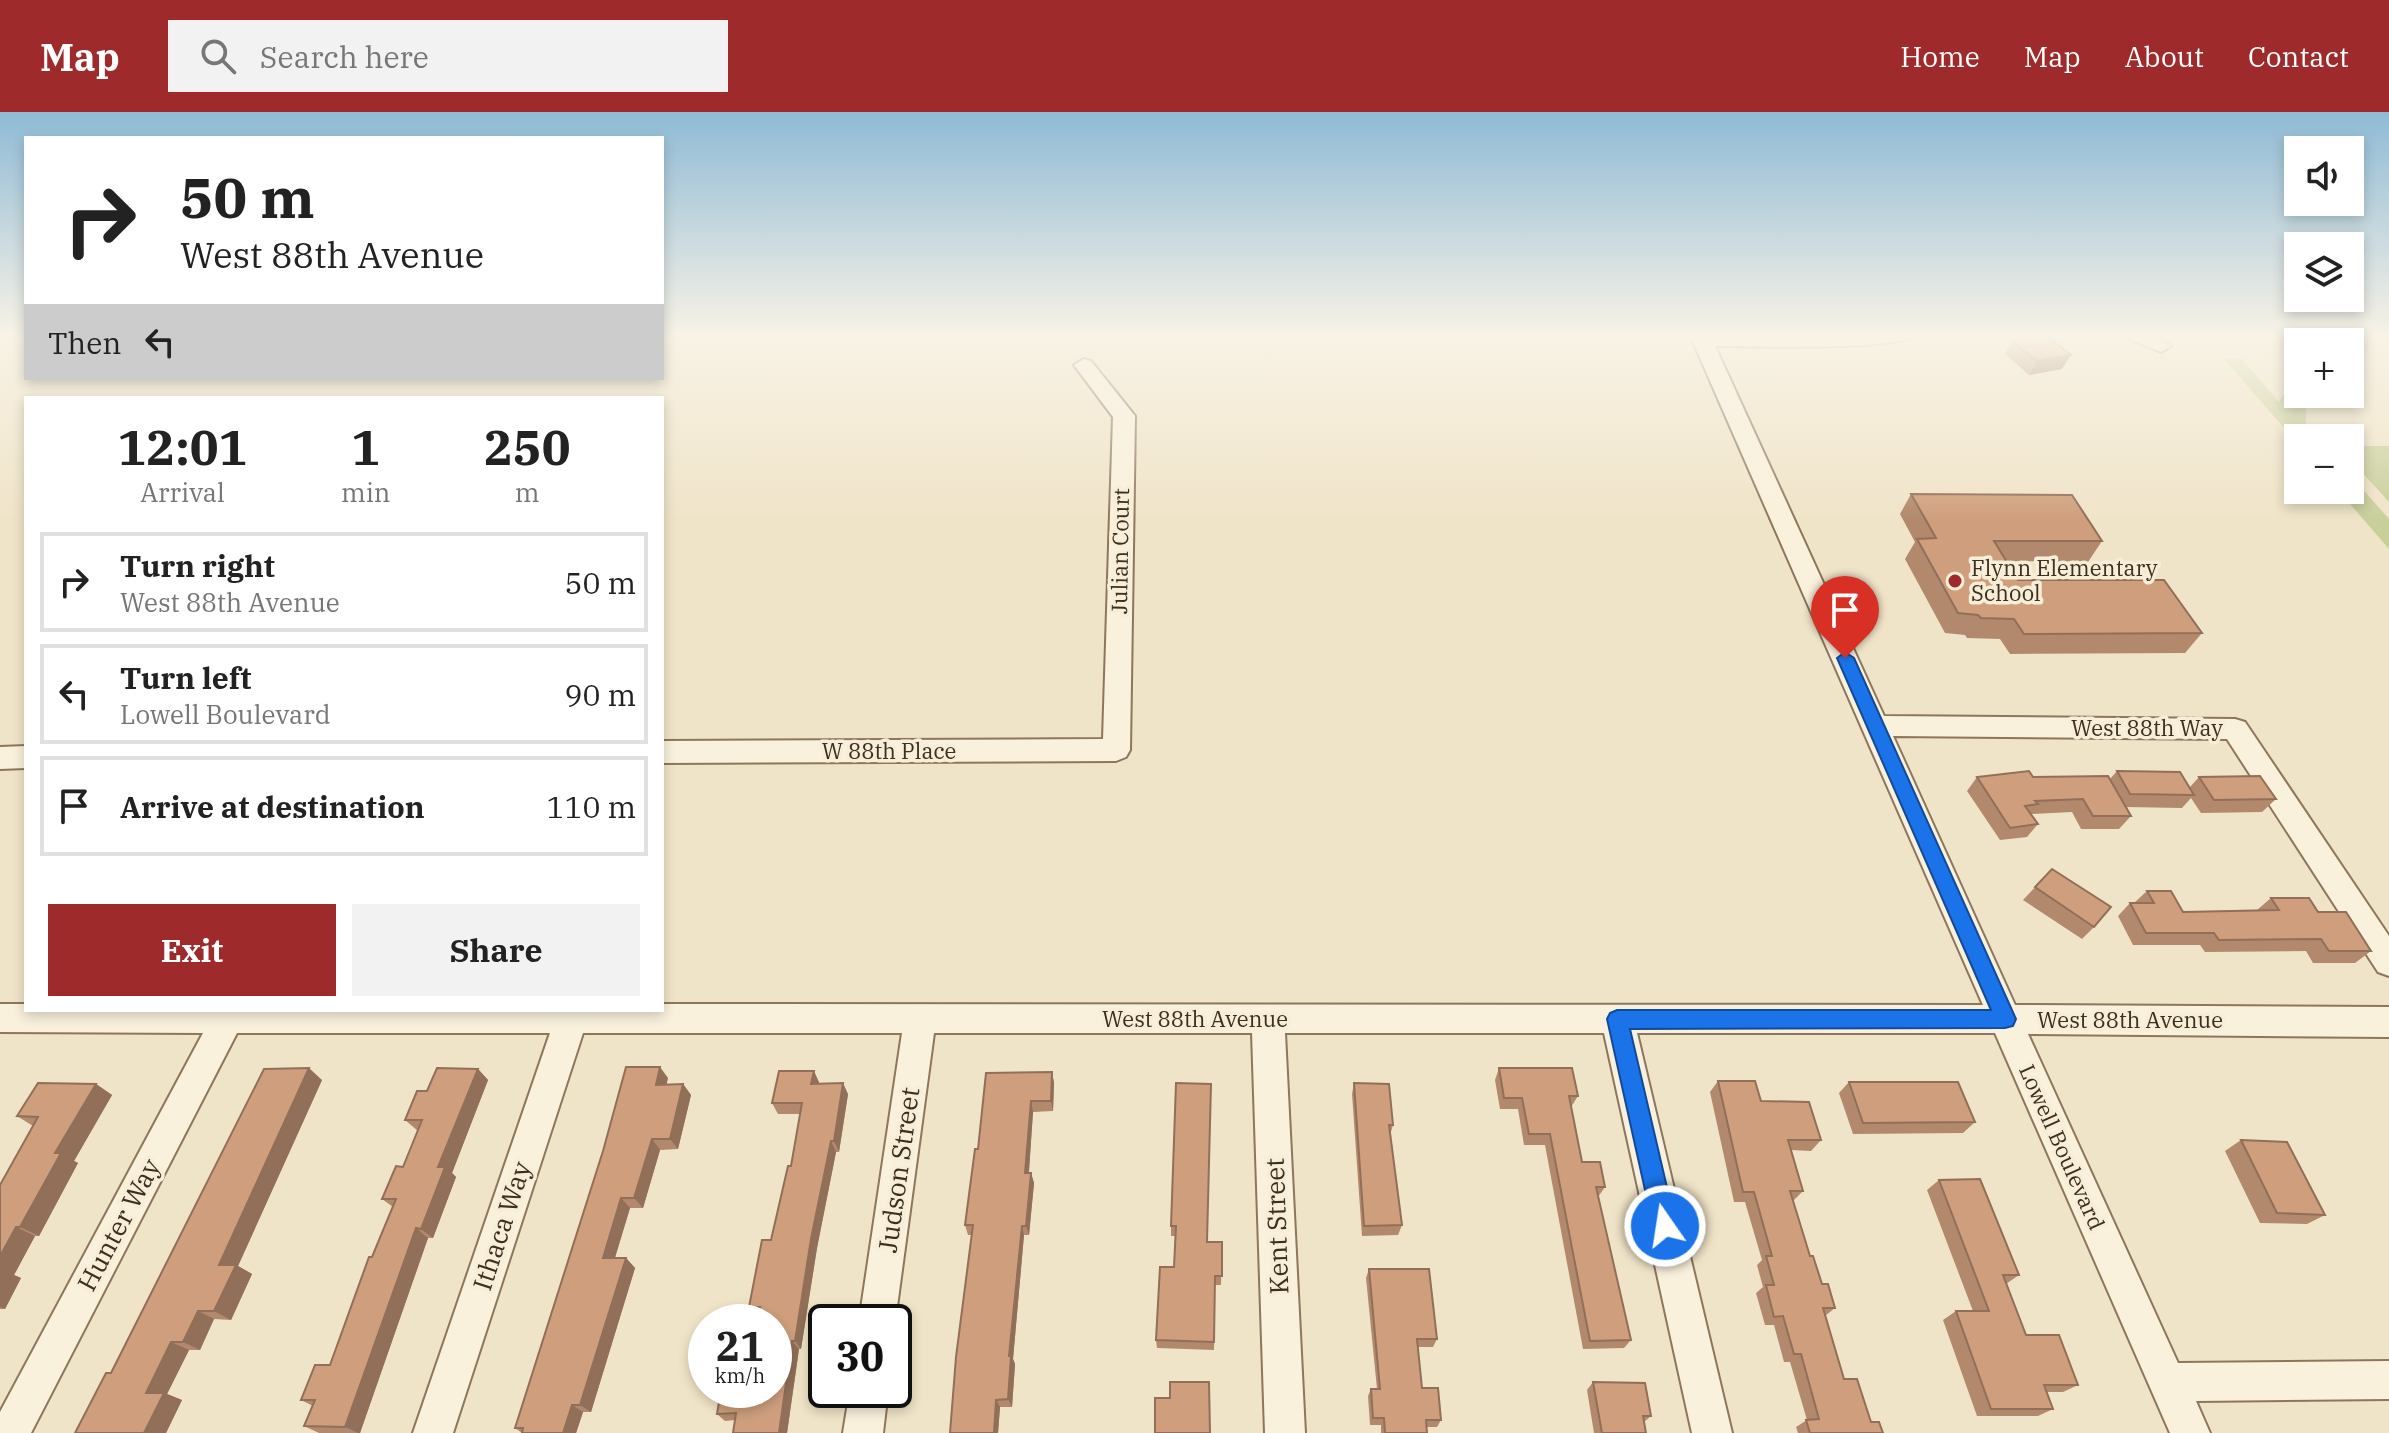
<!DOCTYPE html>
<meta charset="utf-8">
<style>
:root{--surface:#fff;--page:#f2f2f2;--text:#222;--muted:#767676;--line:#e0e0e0;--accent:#9e2a2b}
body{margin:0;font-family:"IBM Plex Serif",serif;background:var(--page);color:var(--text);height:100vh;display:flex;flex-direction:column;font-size:30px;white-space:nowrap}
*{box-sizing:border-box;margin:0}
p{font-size:26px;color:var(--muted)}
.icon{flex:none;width:44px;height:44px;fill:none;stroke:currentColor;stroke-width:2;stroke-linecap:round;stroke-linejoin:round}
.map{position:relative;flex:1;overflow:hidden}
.sheet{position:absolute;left:24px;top:284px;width:640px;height:616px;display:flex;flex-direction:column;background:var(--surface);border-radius:0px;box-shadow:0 4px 12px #0003}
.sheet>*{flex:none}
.hud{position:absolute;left:24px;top:24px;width:640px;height:244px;border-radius:0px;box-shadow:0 4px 12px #0003;background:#fff;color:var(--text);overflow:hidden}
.controls{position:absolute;left:2284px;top:24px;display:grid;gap:16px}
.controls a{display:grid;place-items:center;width:80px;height:80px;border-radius:0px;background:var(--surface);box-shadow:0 4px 12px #0003;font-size:40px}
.speed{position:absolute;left:688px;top:1192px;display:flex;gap:16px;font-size:40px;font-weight:700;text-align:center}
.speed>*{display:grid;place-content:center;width:104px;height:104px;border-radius:50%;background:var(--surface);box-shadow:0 4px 12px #0003;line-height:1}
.speed small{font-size:20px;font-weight:400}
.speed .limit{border:4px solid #111;border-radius:12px;background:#fff;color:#111}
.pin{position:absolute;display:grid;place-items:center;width:68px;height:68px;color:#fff;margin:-82px -34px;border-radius:50% 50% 50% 0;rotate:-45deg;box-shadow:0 0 8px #0007}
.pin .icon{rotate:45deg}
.me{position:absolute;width:88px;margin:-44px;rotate:347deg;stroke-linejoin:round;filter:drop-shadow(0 0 6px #0008)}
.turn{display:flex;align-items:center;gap:28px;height:168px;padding:0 24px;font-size:36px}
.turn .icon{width:104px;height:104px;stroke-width:2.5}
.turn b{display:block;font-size:56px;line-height:68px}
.then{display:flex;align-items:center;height:76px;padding:0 24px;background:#0003;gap:16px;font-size:30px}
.eta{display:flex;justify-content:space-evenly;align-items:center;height:136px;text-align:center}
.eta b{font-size:48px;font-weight:700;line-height:56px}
.primary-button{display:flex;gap:16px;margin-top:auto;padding:16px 24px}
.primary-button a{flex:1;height:92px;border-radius:0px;background:var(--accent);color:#fff;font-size:32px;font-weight:700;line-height:92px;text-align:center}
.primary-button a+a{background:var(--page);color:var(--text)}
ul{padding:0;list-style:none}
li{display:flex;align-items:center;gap:24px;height:100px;margin:0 16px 12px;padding:0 8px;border:4px solid var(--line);border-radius:0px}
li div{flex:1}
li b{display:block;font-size:30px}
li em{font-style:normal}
header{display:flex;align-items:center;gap:48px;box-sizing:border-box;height:112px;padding:0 40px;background:var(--accent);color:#fff}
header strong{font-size:38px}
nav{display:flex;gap:44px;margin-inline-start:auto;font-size:28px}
.search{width:560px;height:72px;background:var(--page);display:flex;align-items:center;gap:20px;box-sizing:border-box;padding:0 28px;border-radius:0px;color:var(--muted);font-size:30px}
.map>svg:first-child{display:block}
</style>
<header>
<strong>Map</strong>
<div class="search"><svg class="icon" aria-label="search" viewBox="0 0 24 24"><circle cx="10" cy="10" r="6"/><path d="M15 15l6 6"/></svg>Search here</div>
<nav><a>Home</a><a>Map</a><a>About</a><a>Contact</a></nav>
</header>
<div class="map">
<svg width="2389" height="1321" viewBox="0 0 2389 1321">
<rect width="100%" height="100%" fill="#f0e4c8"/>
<g fill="#c9cf9b">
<polygon points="2224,247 2242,247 2279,290 2287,277 2298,269 2298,282 2317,282 2306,296 2306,314 2317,326 2298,326 2298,332"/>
<polygon points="2350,334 2389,334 2389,390 2350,347"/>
<polygon points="2350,363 2389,407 2389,437 2338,378 2350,378"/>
</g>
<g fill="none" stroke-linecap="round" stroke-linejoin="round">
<defs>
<g id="minor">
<path d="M1690,223H1917C1902,239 1746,234 1715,234L1884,604L2235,607L2245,610L2389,824V864L2378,860L2227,627L1893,624L2015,893L2389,895V925L2028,922L2178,1251L2389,1249V1287L2196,1289L2210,1321H2170L1995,921H1637L1732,1321H1692L1604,921H1285L1305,1321H1265L1252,921H934L894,1217V1210H859L902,921H583L453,1321H413L550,921H237L31,1321H0V1300L203,921L0,920V892H26V898H662V892L1983,893Z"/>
<polygon points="2126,223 2154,223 2171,234 2161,240 2129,227"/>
<polygon points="1084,247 1091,249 1135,304 1130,638 1126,645 1116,649 662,651 662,629 1103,627 1113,305 1074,253"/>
<polygon points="26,634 26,656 0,657 0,635"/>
<polygon points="850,1278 888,1278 883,1321 843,1321"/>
</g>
</defs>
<use href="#minor" stroke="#8d765c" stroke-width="4"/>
<use href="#minor" fill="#faf1dc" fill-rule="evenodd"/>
</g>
<g fill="#b2896c">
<polygon points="2012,229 2062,257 2029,263 2005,242"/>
<polygon points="1911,382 2102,429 2088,450 2006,449 2018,468 2202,521 2185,541 2010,542 2000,527 1967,526 1965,523 1945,521 1905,447 1915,430 1900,402"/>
<polygon points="2117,659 2190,675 2199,665 2276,687 2262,700 2201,701 2191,686 2182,696 2127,695 2131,704 2119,717 2081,717 2072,700 2031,702 2038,712 2027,725 2000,728 1967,679 1977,665 2110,667"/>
<polygon points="2052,757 2094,815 2082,827 2023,788"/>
<polygon points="2147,779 2183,800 2257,798 2271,786 2318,800 2371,839 2355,851 2313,851 2306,839 2205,840 2200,833 2133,833 2118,804 2130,791 2134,791"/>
<polygon points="1499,956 1578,984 1571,995 1582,1050 1605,1075 1598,1085 1631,1228 1624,1236 1583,1237 1545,1033 1524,1033 1518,997 1500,997 1495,968"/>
<polygon points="478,957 488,968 452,1061 456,1065 433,1126 428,1126 360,1321 319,1321 304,1314 313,1294 301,1288 330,1253 393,1095 382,1087 403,1055 418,1019 405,1008 427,979"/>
<polygon points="1052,960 1054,971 1053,999 1033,1000 1029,1061 1031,1061 1034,1071 1029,1123 1024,1123 1013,1247 1015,1252 1012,1295 1000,1295 998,1321 950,1321 972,1123 968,1123 965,1113 978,1037"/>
<polygon points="668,966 666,972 683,972 691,983 678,1037 660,1038 643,1096 630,1096 615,1146 626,1146 635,1156 591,1300 583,1300 576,1321 522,1321 515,1316"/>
<polygon points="322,968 238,1154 252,1162 231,1208 214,1207 200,1238 189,1238 167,1282 182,1288 166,1321 75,1321 111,1261"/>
<polygon points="1718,969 1761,989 1821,1028 1811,1039 1791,1038 1803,1079 1793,1089 1810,1144 1822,1172 1835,1196 1825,1204 1844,1267 1871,1310 1883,1321 1798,1321 1796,1315 1807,1308 1790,1250 1784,1250 1774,1213 1765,1213 1756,1181 1763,1175 1757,1153 1762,1148 1745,1090 1734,1090 1710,980"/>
<polygon points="819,970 819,971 848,982 839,1040 836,1040 817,1136 801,1237 799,1237 787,1321 733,1321 735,1308 725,1309 717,1302 774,1278 759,1204 756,1204 749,1195 771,1128 791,1054 800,1002 778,1002 772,991"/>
<polygon points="1849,970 1975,1010 1963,1021 1853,1022 1839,981"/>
<polygon points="1176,971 1207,1130 1222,1130 1221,1173 1215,1173 1214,1238 1157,1236 1156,1228 1174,1155 1175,1124 1171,1124 1171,1114"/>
<polygon points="1354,971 1393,1013 1390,1023 1402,1113 1398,1123 1362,1124 1352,982"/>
<polygon points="96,972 112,983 74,1049 78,1051 39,1124 35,1124 14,1163 21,1166 5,1197 0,1197 0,1073 33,1014 17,1004"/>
<polygon points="2241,1028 2325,1103 2307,1112 2260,1111 2225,1039"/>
<polygon points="1939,1068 2019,1163 2006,1172 2026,1223 2078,1273 2063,1280 2047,1280 2053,1297 2038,1304 1977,1304 1943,1208 1956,1199 1973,1199 1927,1078"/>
<polygon points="1369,1157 1437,1227 1433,1235 1418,1235 1422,1276 1441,1308 1437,1315 1426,1315 1427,1321 1381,1321 1381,1313 1370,1313 1368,1284 1371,1277 1377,1277 1366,1166"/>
<polygon points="1593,1270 1651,1304 1644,1310 1646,1321 1594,1321 1587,1278"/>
</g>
<g fill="#916f58">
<polygon points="2071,243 2062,257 2029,263 2037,249"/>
<polygon points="660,955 668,966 664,984 656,973"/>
<polygon points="309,956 322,968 238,1154 252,1162 231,1208 214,1199 219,1153"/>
<polygon points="478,957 488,968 452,1061 456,1065 433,1126 421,1117 438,1055"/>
<polygon points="814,959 819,970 817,983 811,972"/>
<polygon points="1052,960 1054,971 1053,999 1051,989"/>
<polygon points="843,971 848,982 839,1040 834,1029"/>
<polygon points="96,972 112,983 74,1049 78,1051 39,1124 20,1115 55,1041"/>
<polygon points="683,972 691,983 678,1037 670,1027"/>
<polygon points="1031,989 1033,1000 1028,1071 1025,1061"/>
<polygon points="652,1027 660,1038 643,1096 634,1086"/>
<polygon points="831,1029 836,1040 817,1136 801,1237 795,1229 811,1127"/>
<polygon points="1031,1061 1034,1071 1029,1123 1026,1114"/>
<polygon points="621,1086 630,1096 612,1155 603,1146"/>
<polygon points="1022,1114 1024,1123 1013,1247 1015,1252 1012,1295 1008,1287 1009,1244"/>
<polygon points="16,1115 35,1124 14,1163 21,1166 5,1197 0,1195 0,1144"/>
<polygon points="416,1116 428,1126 360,1321 358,1321 345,1315"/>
<polygon points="626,1146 635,1156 591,1300 580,1293"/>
<polygon points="198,1199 214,1207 200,1238 183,1230"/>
<polygon points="792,1229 799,1237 787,1321 779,1321"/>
<polygon points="171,1230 189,1238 167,1282 182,1288 166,1321 144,1321 146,1281"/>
<polygon points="996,1288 1000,1295 998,1321 994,1321"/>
<polygon points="572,1293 583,1300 576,1321 563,1321"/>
</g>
<g fill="#cf9f7d" stroke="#916f58" stroke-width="2">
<polygon points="2043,223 2046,223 2071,243 2037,249 2012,229"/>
<polygon points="1911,382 2072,383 2102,429 1994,429 2018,468 2164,468 2202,521 2024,522 2014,507 1981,506 1978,503 1958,501 1917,427 1936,426"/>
<polygon points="2029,659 2033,665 2108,664 2131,704 2093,704 2083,687 2035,689 2038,692 2025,694 2038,712 2010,716 1977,665"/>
<polygon points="2117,659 2180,660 2194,683 2130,682"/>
<polygon points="2260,664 2276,687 2214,688 2199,665"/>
<polygon points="2052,757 2111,795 2094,815 2035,775"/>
<polygon points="2147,779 2171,779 2183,800 2279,798 2271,786 2309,786 2318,800 2346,800 2371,839 2329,839 2321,827 2219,828 2214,821 2146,821 2130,791 2154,791"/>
<polygon points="626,955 660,955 656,973 683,972 670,1027 652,1027 634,1086 621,1086 603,1146 626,1146 580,1293 572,1293 563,1321 522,1321 523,1316 515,1316 603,1039"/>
<polygon points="309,956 219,1153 236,1153 214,1199 198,1199 183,1230 171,1230 146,1281 164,1281 144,1321 75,1321 106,1261 111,1261 264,957"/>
<polygon points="437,956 478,957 438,1055 445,1055 421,1117 416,1116 345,1315 304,1314 315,1288 301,1288 315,1253 330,1253 369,1145 372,1145 396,1087 382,1087 396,1054 403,1055 422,1008 405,1008 417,979 427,979"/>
<polygon points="1499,956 1572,956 1578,984 1569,984 1582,1050 1600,1050 1605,1075 1596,1075 1631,1228 1590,1229 1550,1022 1529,1022 1522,986 1504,986"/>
<polygon points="779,959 814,959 811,972 843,971 834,1029 831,1029 811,1127 795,1229 792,1229 779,1321 733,1321 736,1301 717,1302 721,1278 774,1278 774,1210 757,1210 760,1195 749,1195 762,1128 771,1128 788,1054 791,1054 802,991 772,991"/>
<polygon points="1052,960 1051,989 1031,989 1025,1061 1031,1061 1026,1114 1022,1114 1009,1244 1011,1244 1008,1287 996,1288 994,1321 950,1321 956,1245 973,1113 965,1113 975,1037 978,1037 986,961"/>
<polygon points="1718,969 1755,969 1761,989 1809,990 1821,1028 1788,1028 1803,1079 1790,1079 1810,1144 1813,1144 1822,1172 1828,1172 1835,1196 1823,1196 1844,1267 1857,1267 1871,1310 1879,1310 1883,1321 1810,1321 1806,1308 1819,1307 1801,1242 1794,1242 1783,1204 1774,1205 1766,1173 1774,1173 1766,1144 1772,1144 1754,1080 1743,1080"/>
<polygon points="1849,970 1958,970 1975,1010 1863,1011"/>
<polygon points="38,971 96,972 55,1041 61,1041 20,1115 16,1115 0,1144 0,1073 38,1005 17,1004"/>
<polygon points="1176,971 1211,972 1207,1130 1222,1130 1222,1164 1215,1164 1214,1230 1156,1228 1160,1155 1174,1155 1176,1114 1171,1114"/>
<polygon points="1354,971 1389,972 1393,1013 1389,1013 1402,1113 1364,1114"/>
<polygon points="2241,1028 2287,1030 2325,1103 2277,1101"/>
<polygon points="1980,1067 2019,1163 2003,1163 2026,1223 2059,1223 2078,1273 2044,1273 2053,1297 1991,1297 1956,1199 1989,1199 1939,1068"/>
<polygon points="1369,1157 1429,1157 1437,1227 1417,1227 1422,1276 1438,1276 1441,1308 1426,1308 1427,1321 1385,1321 1384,1306 1373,1306 1371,1277 1380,1277"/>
<polygon points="1170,1270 1209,1270 1210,1321 1155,1321 1155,1286 1170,1286"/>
<polygon points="1593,1270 1645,1271 1651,1304 1643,1304 1646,1321 1602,1321"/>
</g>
<linearGradient id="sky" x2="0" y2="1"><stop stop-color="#8fbad6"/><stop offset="0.55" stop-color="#f8f3e6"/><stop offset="1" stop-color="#f8f3e6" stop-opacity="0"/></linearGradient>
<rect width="2389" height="408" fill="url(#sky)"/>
<polygon fill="#1a73e8" stroke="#114b97" stroke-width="2" points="1845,540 1854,546 2016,907 2013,914 2005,916 1630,917 1676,1114 1673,1122 1665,1126 1656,1122 1653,1114 1607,907 1610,901 1617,898 1991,898 1837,546"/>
<circle fill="#9e2a2b" stroke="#f7eed8" stroke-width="3" cx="1955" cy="469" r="8"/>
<g text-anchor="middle" stroke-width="7" stroke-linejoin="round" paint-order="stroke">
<g font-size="22" fill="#3d2e20" stroke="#f7eed8">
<text transform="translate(1120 439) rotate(-89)" y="8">Julian Court</text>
<text x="2147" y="624">West 88th Way</text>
<text x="889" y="647">W 88th Place</text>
<text x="1195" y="915">West 88th Avenue</text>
<text x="2130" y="916">West 88th Avenue</text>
<text transform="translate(2062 1035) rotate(66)" y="8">Lowell Boulevard</text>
</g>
<g font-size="22" fill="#3d2e20" stroke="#f7eed8" text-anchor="start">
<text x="1971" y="464">Flynn Elementary<tspan x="1971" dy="25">School</tspan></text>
</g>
<g font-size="26" fill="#3d2e20" stroke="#f7eed8">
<text transform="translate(899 1058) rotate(-82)" y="9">Judson Street</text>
<text transform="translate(119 1113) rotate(-62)" y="9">Hunter Way</text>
<text transform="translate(502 1114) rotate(-72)" y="9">Ithaca Way</text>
<text transform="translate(1277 1114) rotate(-92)" y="9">Kent Street</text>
</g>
</g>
</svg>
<div class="controls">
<a><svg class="icon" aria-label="sound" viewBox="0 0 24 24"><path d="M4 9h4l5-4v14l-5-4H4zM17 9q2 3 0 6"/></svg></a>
<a><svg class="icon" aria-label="layers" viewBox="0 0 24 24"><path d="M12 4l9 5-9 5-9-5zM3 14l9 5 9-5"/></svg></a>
<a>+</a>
<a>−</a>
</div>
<div class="speed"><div>21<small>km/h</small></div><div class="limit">30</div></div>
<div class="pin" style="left:1845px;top:546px;background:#d93025"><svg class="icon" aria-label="arrive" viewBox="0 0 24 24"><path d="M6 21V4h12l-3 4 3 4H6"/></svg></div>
<svg class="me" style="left:1665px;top:1114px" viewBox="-20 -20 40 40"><circle r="17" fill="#1a73e8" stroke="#fff" stroke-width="3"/><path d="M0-11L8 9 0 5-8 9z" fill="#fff"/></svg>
<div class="hud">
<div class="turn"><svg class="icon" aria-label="right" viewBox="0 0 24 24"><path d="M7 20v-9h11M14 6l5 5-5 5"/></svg><div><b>50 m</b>West 88th Avenue</div></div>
<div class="then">Then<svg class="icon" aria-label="left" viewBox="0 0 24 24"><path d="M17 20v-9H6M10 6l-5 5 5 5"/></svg></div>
</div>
<section class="sheet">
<div class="eta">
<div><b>12:01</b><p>Arrival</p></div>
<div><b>1</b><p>min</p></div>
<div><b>250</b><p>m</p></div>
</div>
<ul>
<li><svg class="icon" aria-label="right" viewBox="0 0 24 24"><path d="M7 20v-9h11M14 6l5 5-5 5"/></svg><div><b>Turn right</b><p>West 88th Avenue</p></div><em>50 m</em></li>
<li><svg class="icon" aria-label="left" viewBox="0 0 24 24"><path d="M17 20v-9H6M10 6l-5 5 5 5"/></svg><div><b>Turn left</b><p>Lowell Boulevard</p></div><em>90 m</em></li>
<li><svg class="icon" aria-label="arrive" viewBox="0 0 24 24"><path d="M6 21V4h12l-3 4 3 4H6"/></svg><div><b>Arrive at destination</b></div><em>110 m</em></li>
</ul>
<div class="primary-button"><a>Exit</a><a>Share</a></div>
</section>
</div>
